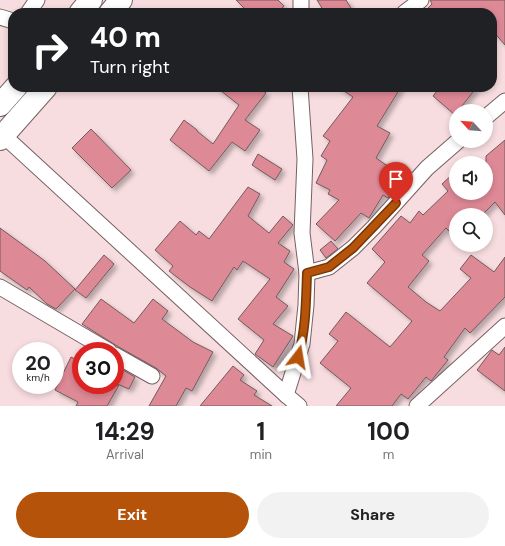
<!DOCTYPE html>
<style>
:root{--surface:#fff;--page:#f2f2f2;--text:#202124;--muted:#757577;--accent:#b45309}
body{margin:0;font-family:"DM Sans",sans-serif;background:var(--page);color:var(--text);height:100vh;display:flex;flex-direction:column;font-size:15px;white-space:nowrap}
*{box-sizing:border-box;margin:0}
p{font-size:13px;color:var(--muted)}
.icon{flex:none;width:22px;height:22px;fill:none;stroke:currentColor;stroke-width:2;stroke-linecap:round;stroke-linejoin:round}
.map{position:relative;height:406px;overflow:hidden}
.sheet{display:flex;flex-direction:column;background:var(--surface);flex:1}
.sheet>*{flex:none}
.hud{position:absolute;left:8px;top:8px;width:489px;height:84px;border-radius:16px;box-shadow:0 2px 6px #0003;background:#202124;color:#fff;overflow:hidden}
.needle{width:26px;rotate:296deg}
.controls{position:absolute;left:449px;top:104px;display:grid;gap:8px}
.controls a{display:grid;place-items:center;width:44px;height:44px;border-radius:50%;background:var(--surface);box-shadow:0 2px 6px #0003;font-size:20px}
.speed{position:absolute;left:12px;top:342px;display:flex;gap:8px;font-size:20px;font-weight:700;text-align:center}
.speed>*{display:grid;place-content:center;width:52px;height:52px;border-radius:50%;background:var(--surface);box-shadow:0 2px 6px #0003;line-height:1}
.speed small{font-size:10px;font-weight:400}
.speed .limit{border:6px solid #d22;background:#fff;color:#111}
.pin{position:absolute;display:grid;place-items:center;width:34px;height:34px;color:#fff;margin:-41px -17px;border-radius:50% 50% 50% 0;rotate:-45deg;box-shadow:0 0 4px #0007}
.pin .icon{rotate:45deg}
.me{position:absolute;width:44px;margin:-22px;rotate:14deg;stroke-linejoin:round;filter:drop-shadow(0 0 3px #0008)}
.turn{display:flex;align-items:center;gap:14px;height:84px;padding:0 16px;font-size:18px}
.turn .icon{width:52px;height:52px;stroke-width:2.5}
.turn b{display:block;font-size:28px;line-height:34px}
.eta{display:flex;justify-content:space-evenly;align-items:center;height:68px;text-align:center}
.eta b{font-size:24px;font-weight:700;line-height:28px}
.button{display:flex;gap:8px;margin-top:auto;padding:8px 16px}
.button a{flex:1;height:46px;border-radius:24px;background:var(--accent);color:#fff;font-size:16px;font-weight:700;line-height:46px;text-align:center}
.button a+a{background:var(--page);color:var(--text)}
.map>svg:first-child{display:block}
</style>
<div class="map">
<svg width="505" height="406" viewBox="0 0 505 406">
<defs>
<filter id="shadow"><feDropShadow dx="3.5" dy="3.5" stdDeviation="2" flood-color="#0004"/></filter>
</defs>
<rect width="100%" height="100%" fill="#f8dde0"/>
<g fill="#de8996" stroke="#725a5d" filter="url(#shadow)">
<polygon points="236,0 278,0 284,6 277,13 249,13"/>
<polygon points="317,0 346,0 354,13 325,13"/>
<polygon points="430,0 505,0 505,45 492,30 492,13 423,13 432,4"/>
<polygon points="216,87 258,87 266,93 245,120 260,130 245,151 232,142 209,171 170,140 184,120 197,130 197,131 213,144 239,105"/>
<polygon points="338,87 401,87 377,126 390,133 376,158 402,176 388,198 383,195 369,218 361,213 335,241 316,224 339,200 328,194 330,190 316,183 327,160 321,156 330,141 323,136 353,97"/>
<polygon points="440,87 477,87 458,111 456,111 455,115 433,96"/>
<polygon points="91,129 131,170 112,188 72,148"/>
<polygon points="505,140 505,215 495,202 482,215 456,215 456,238 446,228 422,255 429,261 408,287 426,302 440,311 471,278 460,269 471,255 494,272 505,257 505,297 470,333 465,328 444,357 448,360 431,381 426,377 408,399 401,394 392,406 336,406 351,388 320,363 338,341 329,334 346,312 390,347 412,321 367,283 385,262 372,249 401,216 410,223 419,211 423,215 448,191 442,184 456,171 456,193 486,193 486,156"/>
<polygon points="258,154 282,169 275,180 252,165"/>
<polygon points="248,187 260,194 248,216 269,233 283,216 293,225 278,243 290,251 284,262 294,269 276,297 288,306 273,324 293,336 273,367 255,354 264,340 238,319 270,279 243,261 237,270 234,267 212,301 190,287 169,271 173,266 155,250 180,221 196,235 199,231 209,239"/>
<polygon points="0,228 45,261 75,289 56,309 47,304 29,287 27,290 0,271"/>
<polygon points="331,241 338,249 326,258 320,250"/>
<polygon points="104,255 114,264 86,298 75,290"/>
<polygon points="101,299 134,323 153,299 168,311 162,319 193,342 213,352 192,391 186,388 176,406 149,406 166,376 156,368 117,346 82,324"/>
<polygon points="505,347 505,391 477,370 492,350 499,355"/>
<polygon points="71,357 81,362 81,368 76,377 81,380 81,385 119,385 107,406 76,406 78,402 55,390"/>
<polygon points="116,366 135,377 129,389 115,383"/>
<polygon points="233,366 244,375 240,380 257,391 254,395 272,406 200,406"/>
</g>
<g fill="none" stroke-linecap="round" stroke-linejoin="round">
<defs>
<g id="street">
<polyline points="28,13 37,0"/>
<polyline points="301,13 301,0"/>
<polyline points="404,13 421,0"/>
<polyline points="0,17 13,21"/>
<polyline points="486,117 505,101"/>
<polyline points="3,135 286,395 299,406"/>
<polyline points="307,273 329,267 353,248 374,227 427,168 458,141"/>
<polyline points="0,287 109,351"/>
<polyline points="115,355 152,376"/>
<polyline points="286,395 302,344 306,305 307,273 302,233 305,159 300,87"/>
<polyline points="417,406 505,326"/>
</g>
<g id="primary">
<polyline points="80,13 91,0"/>
<polyline points="110,13 121,0"/>
<polyline points="0,105 16,87"/>
<polyline points="0,139 46,87"/>
</g>
</defs>
<use href="#street" stroke="#765f62" stroke-width="17"/>
<use href="#primary" stroke="#765f62" stroke-width="24"/>
<use href="#street" stroke="#fff" stroke-width="15"/>
<use href="#primary" stroke="#fff" stroke-width="22"/>
</g>
<g fill="none" stroke-linecap="round" stroke-linejoin="round">
<defs>
<path id="route" d="M298,357C306,330 306,301 307,273L329,267L353,248L396,203"/>
</defs>
<use href="#route" stroke="#753606" stroke-width="10"/>
<use href="#route" stroke="#b45309" stroke-width="7"/>
</g>
</svg>
<div class="controls">
<a><svg class="needle" viewBox="-14 -14 28 28"><path d="M0-13l5 13h-10z" fill="#e53935"/><path d="M0 13l5-13h-10z" fill="#757577"/></svg></a>
<a><svg class="icon" aria-label="sound" viewBox="0 0 24 24"><path d="M4 9h4l5-4v14l-5-4H4zM17 9q2 3 0 6"/></svg></a>
<a><svg class="icon" aria-label="search" viewBox="0 0 24 24"><circle cx="10" cy="10" r="6"/><path d="M15 15l6 6"/></svg></a>
</div>
<div class="speed"><div>20<small>km/h</small></div><div class="limit">30</div></div>
<div class="pin" style="left:396px;top:203px;background:#d93025"><svg class="icon" aria-label="arrive" viewBox="0 0 24 24"><path d="M6 21V4h12l-3 4 3 4H6"/></svg></div>
<svg class="me" style="left:298px;top:357px" viewBox="-20 -20 40 40"><path d="M0-17L14 15 0 8-14 15z" fill="#b45309" stroke="#fff" stroke-width="4"/></svg>
<div class="hud">
<div class="turn"><svg class="icon" aria-label="right" viewBox="0 0 24 24"><path d="M7 20v-9h11M14 6l5 5-5 5"/></svg><div><b>40 m</b>Turn right</div></div>
</div>
</div>
<section class="sheet">
<div class="eta">
<div><b>14:29</b><p>Arrival</p></div>
<div><b>1</b><p>min</p></div>
<div><b>100</b><p>m</p></div>
</div>
<div class="button"><a>Exit</a><a>Share</a></div>
</section>
